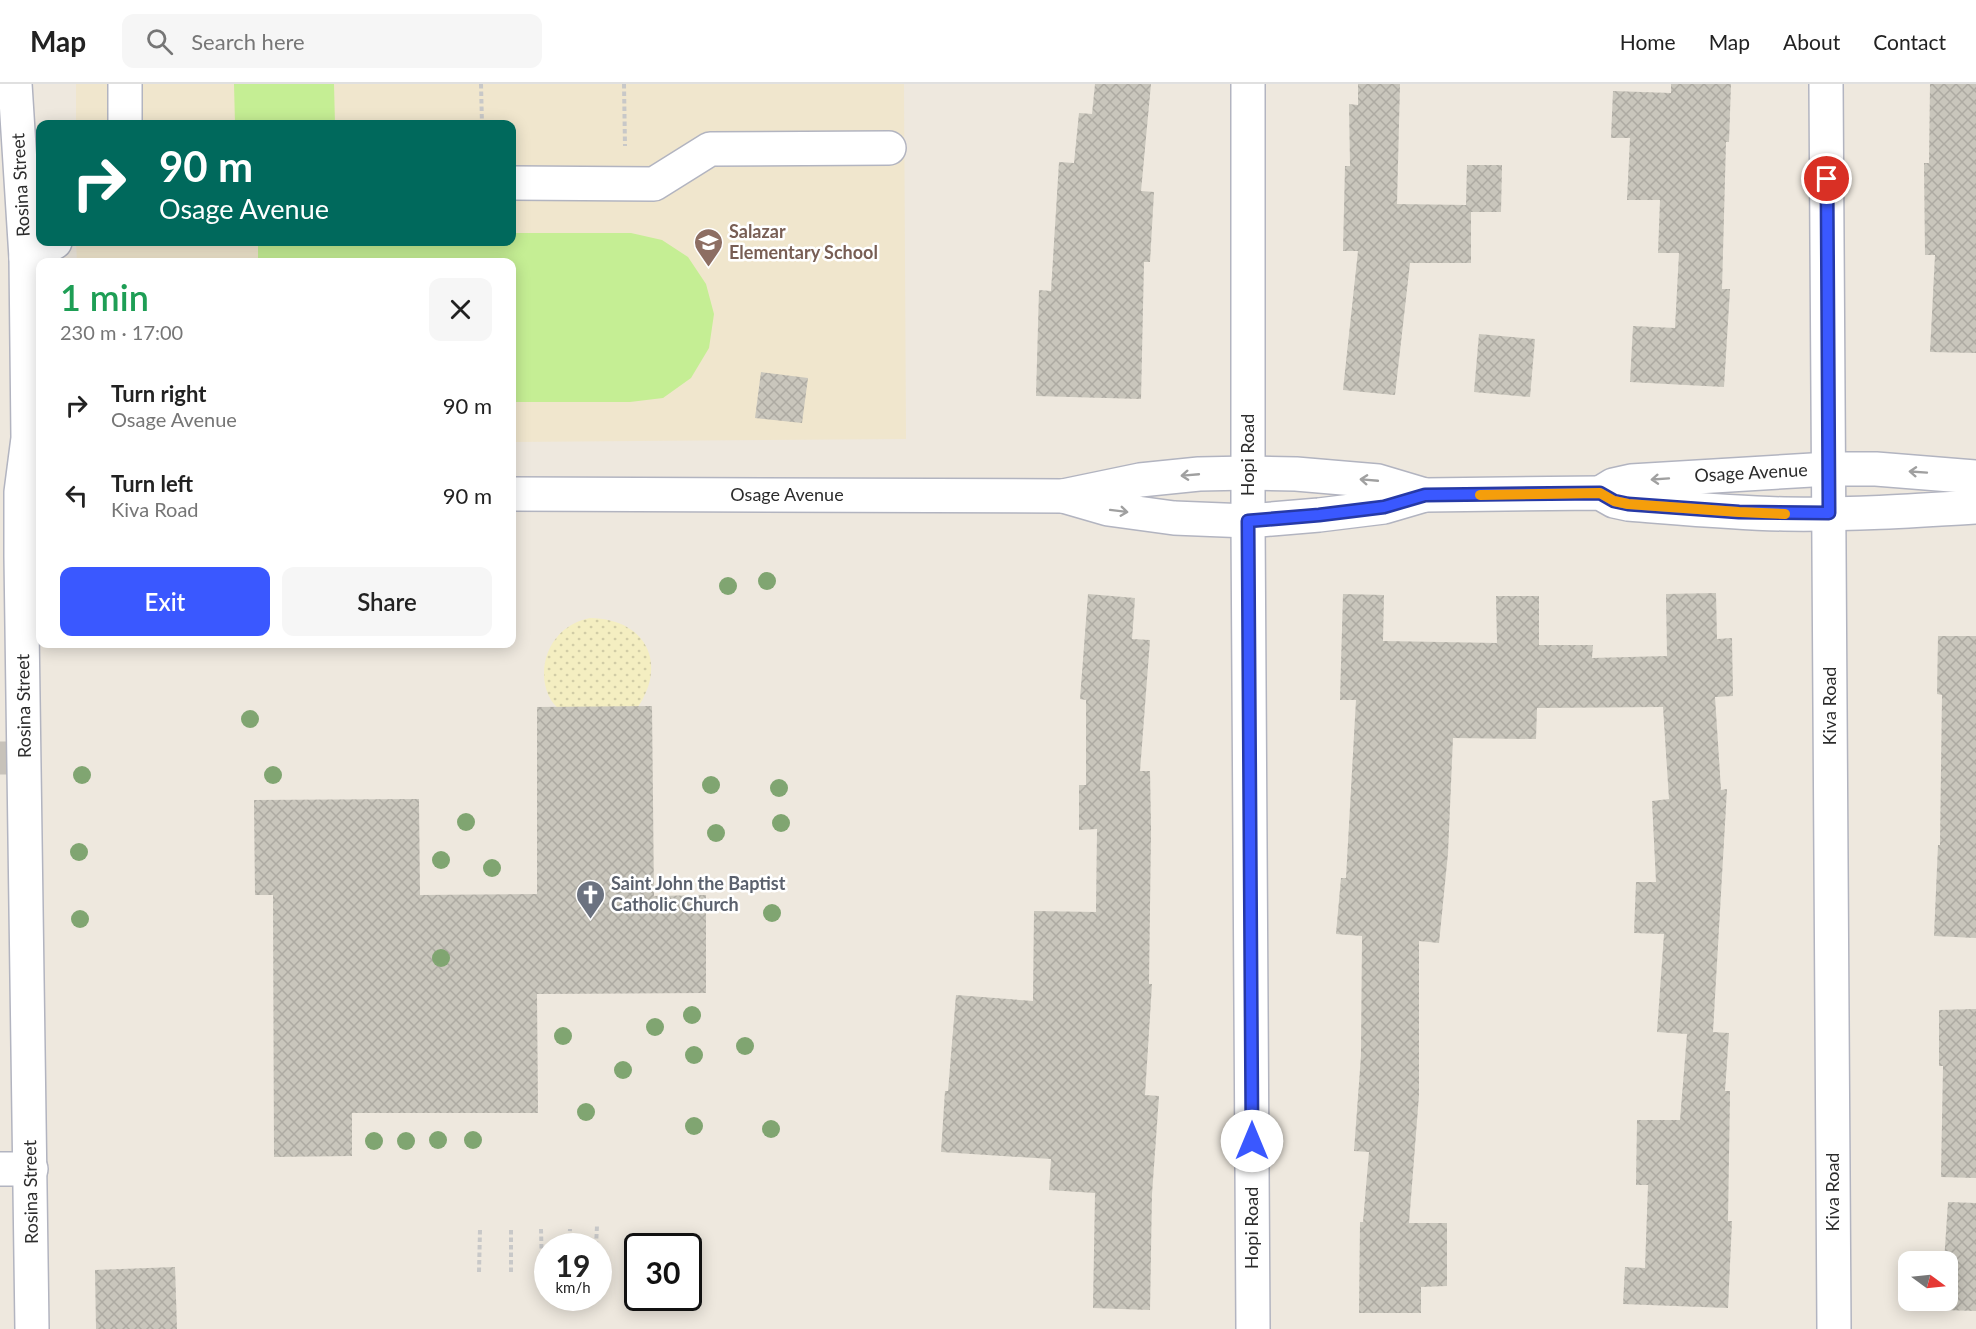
<!DOCTYPE html>
<meta charset="utf-8">
<style>
:root{--surface:#fff;--page:#f6f6f6;--text:#222;--muted:#767676;--line:#e0e0e0;--accent:#3a58ff}
body{margin:0;font-family:Lato,sans-serif;background:var(--page);color:var(--text);height:100vh;display:flex;flex-direction:column;font-size:22px;white-space:nowrap}
*{box-sizing:border-box;margin:0}
p{font-size:20px;color:var(--muted)}
.icon{flex:none;width:33px;height:33px;fill:none;stroke:currentColor;stroke-width:2;stroke-linecap:round;stroke-linejoin:round}
.map{position:relative;flex:1;overflow:hidden}
.details{position:absolute;left:36px;top:174px;width:480px;height:390px;display:flex;flex-direction:column;background:var(--surface);border-radius:12px;box-shadow:0 3px 15px #0003}
.details>*{flex:none}
.guide{position:absolute;left:36px;top:36px;width:480px;height:126px;border-radius:12px;box-shadow:0 3px 15px #0003;background:#00695c;color:#fff;overflow:hidden}
.needle{width:39px;rotate:105deg}
.tools{position:absolute;left:1898px;top:1167px;display:grid;gap:12px}
.tools a{display:grid;place-items:center;width:60px;height:60px;border-radius:12px;background:var(--surface);box-shadow:0 3px 15px #0003;font-size:30px}
.speed{position:absolute;left:534px;top:1149px;display:flex;gap:12px;font-size:30px;font-weight:700;text-align:center}
.speed>*{display:grid;place-content:center;width:78px;height:78px;border-radius:50%;background:var(--surface);box-shadow:0 3px 15px #0003;line-height:1}
.speed small{font-size:15px;font-weight:400}
.speed .limit{border:3px solid #111;border-radius:9px;background:#fff;color:#111}
.pin{position:absolute;display:grid;place-items:center;width:51px;height:51px;color:#fff;margin:-26px;border:3px solid #fff;border-radius:50%;box-shadow:0 2px 6px #0007}
.me{position:absolute;width:66px;margin:-33px;rotate:0deg;stroke-linejoin:round;filter:drop-shadow(0 0 4px #0008)}
.turn{display:flex;align-items:center;gap:21px;height:126px;padding:0 24px;font-size:27px}
.turn .icon{width:78px;height:78px;stroke-width:2.5}
.turn b{display:block;font-size:42px;line-height:51px}
.round{display:grid;place-items:center;flex:none;width:63px;height:63px;border-radius:12px;background:var(--page)}
.head{display:flex;align-items:center;justify-content:space-between;height:102px;padding:0 24px}
h1{font-size:36px;font-weight:600;line-height:45px;color:#1e9e55}
.cta{display:flex;gap:12px;margin-top:auto;padding:12px 24px}
.cta a{flex:1;height:69px;border-radius:12px;background:var(--accent);color:#fff;font-size:24px;font-weight:600;line-height:69px;text-align:center}
.cta a+a{background:var(--page);color:var(--text)}
ul{padding:0;list-style:none}
li{display:flex;align-items:center;gap:18px;height:90px;padding:0 24px}
li div{flex:1}
li b{display:block;font-size:22px}
li em{font-style:normal}
header{display:flex;align-items:center;gap:36px;box-sizing:border-box;height:84px;padding:0 30px;background:var(--surface);border-bottom:2px solid var(--line)}
header strong{font-size:28px}
nav{display:flex;gap:33px;margin-inline-start:auto;font-size:21px}
.search{width:420px;height:54px;background:var(--page);display:flex;align-items:center;gap:15px;box-sizing:border-box;padding:0 21px;border-radius:12px;color:var(--muted);font-size:22px}
.map>svg:first-child{display:block}
</style>
<header>
<strong>Map</strong>
<div class="search"><svg class="icon" aria-label="search" viewBox="0 0 24 24"><circle cx="10" cy="10" r="6"/><path d="M15 15l6 6"/></svg>Search here</div>
<nav><a>Home</a><a>Map</a><a>About</a><a>Contact</a></nav>
</header>
<div class="map">
<svg width="1976" height="1245" viewBox="0 0 1976 1245">
<defs>
<pattern id="sand-dots" width="8" height="8" patternUnits="userSpaceOnUse" patternTransform="scale(1.5)"><rect width="8" height="8" fill="#f4eec1"/><path d="M2 2h.1M6 6h.1" fill="none" stroke="#d1cca6" stroke-width="1.8" stroke-linecap="round"/></pattern>
<pattern id="building-cross-hatch" width="8" height="8" patternUnits="userSpaceOnUse" patternTransform="scale(1.5)"><rect width="8" height="8" fill="#c9c6bc"/><path d="M0 0l8 8M0 8l8-8" fill="none" stroke="#adaaa2"/></pattern>
</defs>
<rect width="100%" height="100%" fill="#eee8de"/>
<polygon fill="#f0e6cd" points="76,0 904,0 906,355 512,358 512,178 77,178 76,158 512,158 512,40 76,40"/>
<path fill="url(#sand-dots)" d="M590,534C651,535 670,587 631,632L564,630C560,626 554,621 551,616C536,590 546,554 573,540C578,537 585,535 590,534Z"/>
<g fill="#c5ee94">
<polygon points="234,0 334,0 335,40 235,40"/>
<polygon points="512,149 631,149 662,156 688,173 706,200 714,230 709,264 691,294 663,314 630,318 512,318 512,178 258,178 258,158 512,158"/>
</g>
<g fill="url(#building-cross-hatch)">
<polygon points="1095,0 1151,0 1141,107 1154,108 1150,178 1144,178 1141,315 1036,312 1039,206 1051,207 1059,78 1074,79 1079,29 1092,30"/>
<polygon points="1358,0 1400,0 1397,120 1466,121 1467,81 1502,81 1501,128 1471,128 1471,179 1410,179 1395,311 1343,306 1358,167 1343,167 1345,82 1350,82 1349,20 1358,21"/>
<polygon points="1671,0 1731,0 1729,58 1726,58 1722,205 1730,205 1724,303 1630,298 1633,242 1675,244 1679,169 1658,169 1660,116 1627,116 1630,54 1611,54 1613,7 1671,9"/>
<polygon points="1930,0 1976,0 1976,269 1930,268 1935,171 1925,171 1924,79 1929,79"/>
<polygon points="1479,250 1535,255 1530,313 1474,308"/>
<polygon points="761,288 808,294 802,339 755,334"/>
<polygon points="1716,509 1717,555 1732,554 1733,612 1715,613 1721,706 1727,705 1713,948 1729,949 1725,1007 1730,1007 1728,1137 1732,1137 1728,1224 1623,1220 1625,1183 1645,1184 1648,1101 1636,1101 1637,1036 1680,1036 1687,950 1657,948 1664,850 1634,849 1636,798 1656,798 1652,717 1669,715 1663,623 1537,624 1536,655 1453,654 1448,769 1439,859 1419,857 1419,1011 1409,1139 1447,1139 1447,1202 1421,1203 1421,1229 1359,1229 1360,1138 1363,1138 1369,1068 1354,1067 1361,972 1362,852 1336,850 1341,794 1346,794 1356,616 1340,616 1343,510 1384,511 1383,557 1497,559 1496,512 1539,512 1539,561 1593,561 1592,574 1667,572 1666,510"/>
<polygon points="1088,510 1135,514 1132,555 1150,556 1140,687 1150,687 1151,745 1149,900 1152,900 1145,1011 1159,1012 1152,1110 1150,1226 1093,1224 1095,1109 1049,1106 1051,1075 941,1068 945,1007 948,1007 956,911 1033,917 1034,827 1096,828 1097,745 1079,746 1079,701 1086,701 1086,616 1080,615"/>
<polygon points="1938,552 1976,552 1976,854 1934,852 1938,761 1940,761 1942,611 1937,610"/>
<polygon points="652,622 654,812 706,811 706,909 537,910 538,1029 352,1029 352,1072 274,1073 273,811 255,811 254,716 419,715 420,811 537,810 537,623"/>
<polygon points="1976,925 1976,1094 1941,1093 1943,982 1939,982 1939,926"/>
<polygon points="1948,1118 1976,1119 1976,1227 1942,1226 1942,1216 1947,1216 1947,1178 1944,1178"/>
<polygon points="175,1183 177,1245 96,1245 95,1186"/>
</g>
<g fill="none" stroke-linecap="round" stroke-linejoin="round">
<polyline stroke="#c7c2ba" stroke-width="33" stroke-dasharray="33 16" stroke-linecap="butt" points="0,674 25,674"/>
<defs>
<g id="minor">
<polyline points="15,0 26,174 28,354 21,408 21,473 32,1245"/>
<polyline points="125,0 125,40"/>
<polyline points="1248,0 1248,437 1253,1245"/>
<polyline points="1826,0 1834,1245"/>
<polyline points="512,99 654,100 710,65 889,64"/>
<polyline points="26,174 55,158"/>
<polyline points="1600,409 1613,401 1631,397 1829,385 1876,385 1976,393"/>
<polyline points="512,410 1063,412 1140,396 1199,390 1248,389 1296,390 1378,397 1425,411"/>
<path d="M1063,412L1108,425L1174,434L1248,437L1319,431L1384,423L1425,411L1600,409L1614,417L1628,420C1680,424 1732,429 1784,430C1848,431 1912,427 1976,423"/>
<polyline points="0,1085 31,1085"/>
</g>
</defs>
<use href="#minor" stroke="#b2b4c0" stroke-width="36"/>
<g stroke="#c8c8c8" stroke-width="4" stroke-dasharray="4.5 3" stroke-linecap="butt">
<polyline points="481,0 482,40"/>
<polyline points="624,0 625,62"/>
<polyline points="541,1145 542,1187"/>
<polyline points="511,1146 511,1188"/>
<polyline points="569,1162 570,1145"/>
<polyline points="596,1162 597,1142"/>
<polyline points="479,1188 480,1146"/>
</g>
<use href="#minor" stroke="#fff" stroke-width="33"/>
</g>
<g fill="#80a571">
<circle cx="767" cy="497" r="9"/>
<circle cx="728" cy="502" r="9"/>
<circle cx="250" cy="635" r="9"/>
<circle cx="82" cy="691" r="9"/>
<circle cx="273" cy="691" r="9"/>
<circle cx="711" cy="701" r="9"/>
<circle cx="779" cy="704" r="9"/>
<circle cx="466" cy="738" r="9"/>
<circle cx="781" cy="739" r="9"/>
<circle cx="716" cy="749" r="9"/>
<circle cx="79" cy="768" r="9"/>
<circle cx="441" cy="776" r="9"/>
<circle cx="492" cy="784" r="9"/>
<circle cx="772" cy="829" r="9"/>
<circle cx="80" cy="835" r="9"/>
<circle cx="441" cy="874" r="9"/>
<circle cx="692" cy="931" r="9"/>
<circle cx="655" cy="943" r="9"/>
<circle cx="563" cy="952" r="9"/>
<circle cx="745" cy="962" r="9"/>
<circle cx="694" cy="971" r="9"/>
<circle cx="623" cy="986" r="9"/>
<circle cx="586" cy="1028" r="9"/>
<circle cx="694" cy="1042" r="9"/>
<circle cx="771" cy="1045" r="9"/>
<circle cx="438" cy="1056" r="9"/>
<circle cx="473" cy="1056" r="9"/>
<circle cx="374" cy="1057" r="9"/>
<circle cx="406" cy="1057" r="9"/>
</g>
<defs><path id="oneway-shaft" d="M-6 0H5M1.5-3L5.5 0L1.5 3" fill="none" stroke-width="1.6" stroke-linecap="round" stroke-linejoin="round" transform="scale(1.5)"/></defs>
<g stroke="#a0a0a0">
<use href="#oneway-shaft" transform="translate(1918 388) rotate(-176)"/>
<use href="#oneway-shaft" transform="translate(1190 391) rotate(175)"/>
<use href="#oneway-shaft" transform="translate(1660 395) rotate(176)"/>
<use href="#oneway-shaft" transform="translate(1369 396) rotate(-175)"/>
<use href="#oneway-shaft" transform="translate(1119 427) rotate(7)"/>
</g>
<g fill="none" stroke-linecap="round" stroke-linejoin="round">
<defs>
<polyline id="route" points="1252,1057 1248,437 1319,431 1384,423 1425,411 1600,409 1614,417 1628,420 1739,428 1829,429 1827,95"/>
</defs>
<use href="#route" stroke="#2639a6" stroke-width="15"/>
<use href="#route" stroke="#3a58ff" stroke-width="10"/>
<polyline stroke="#f59e0b" stroke-width="10" points="1480,411 1600,409 1614,417 1628,420 1739,428 1785,430"/>
</g>
<defs>
<symbol id="school-pin" viewBox="-11 -11 22 30"><path d="M0 17L-7.5 6A9.5 9.5 0 1 1 7.5 6Z" fill="#8d6e63" stroke="#fff"/><path d="M0-5L7-2L0 1L-7-2ZM-4 1L0 2.5L4 1V4Q0 6-4 4Z" fill="#fff"/></symbol>
<symbol id="church-pin" viewBox="-11 -11 22 30"><path d="M0 17L-7.5 6A9.5 9.5 0 1 1 7.5 6Z" fill="#6b7280" stroke="#fff"/><path d="M-1.2-6h2.4v3.5h3.3v2.4h-3.3V6h-2.4V-.1h-3.3v-2.4h3.3Z" fill="#fff"/></symbol>
</defs>
<g fill-rule="evenodd">
<use href="#school-pin" x="692" y="142" width="33" height="45"/>
<use href="#church-pin" x="574" y="794" width="33" height="45"/>
</g>
<g text-anchor="middle" stroke-width="5" stroke-linejoin="round" paint-order="stroke">
<g font-size="18" fill="#2c2c2c" stroke="#fff">
<text transform="translate(21 101) rotate(-93)" y="6">Rosina Street</text>
<text transform="translate(1248 371) rotate(-90)" y="6">Hopi Road</text>
<text transform="translate(1751 389) rotate(-3)" y="6">Osage Avenue</text>
<text x="787" y="417">Osage Avenue</text>
<text transform="translate(24 622) rotate(-91)" y="6">Rosina Street</text>
<text transform="translate(1830 622) rotate(-90)" y="6">Kiva Road</text>
<text transform="translate(31 1108) rotate(-91)" y="6">Rosina Street</text>
<text transform="translate(1833 1108) rotate(-90)" y="6">Kiva Road</text>
<text transform="translate(1252 1144) rotate(-90)" y="6">Hopi Road</text>
</g>
<g font-size="18" font-weight="bold" fill="#785e54" stroke="#fff" text-anchor="start">
<text x="729" y="154">Salazar<tspan x="729" dy="21">Elementary School</tspan></text>
</g>
<g font-size="18" font-weight="bold" fill="#5b616d" stroke="#fff" text-anchor="start">
<text x="611" y="806">Saint John the Baptist<tspan x="611" dy="21">Catholic Church</tspan></text>
</g>
</g>
</svg>
<div class="tools">
<a><svg class="needle" viewBox="-14 -14 28 28"><path d="M0-13l5 13h-10z" fill="#e53935"/><path d="M0 13l5-13h-10z" fill="#767676"/></svg></a>
</div>
<div class="speed"><div>19<small>km/h</small></div><div class="limit">30</div></div>
<div class="pin" style="left:1827px;top:95px;background:#d93025"><svg class="icon" aria-label="arrive" viewBox="0 0 24 24"><path d="M6 21V4h12l-3 4 3 4H6"/></svg></div>
<svg class="me" style="left:1252px;top:1057px" viewBox="-20 -20 40 40"><circle r="19" fill="#fff"/><path d="M0-13L10 11 0 6-10 11z" fill="#3a58ff"/></svg>
<div class="guide">
<div class="turn"><svg class="icon" aria-label="right" viewBox="0 0 24 24"><path d="M7 20v-9h11M14 6l5 5-5 5"/></svg><div><b>90 m</b>Osage Avenue</div></div>
</div>
<section class="details">
<div class="head"><div><h1>1 min</h1><p>230 m · 17:00</p></div><a class="round"><svg class="icon" aria-label="close" viewBox="0 0 24 24"><path d="M6 6l12 12M18 6L6 18"/></svg></a></div>
<ul>
<li><svg class="icon" aria-label="right" viewBox="0 0 24 24"><path d="M7 20v-9h11M14 6l5 5-5 5"/></svg><div><b>Turn right</b><p>Osage Avenue</p></div><em>90 m</em></li>
<li><svg class="icon" aria-label="left" viewBox="0 0 24 24"><path d="M17 20v-9H6M10 6l-5 5 5 5"/></svg><div><b>Turn left</b><p>Kiva Road</p></div><em>90 m</em></li>
</ul>
<div class="cta"><a>Exit</a><a>Share</a></div>
</section>
</div>
